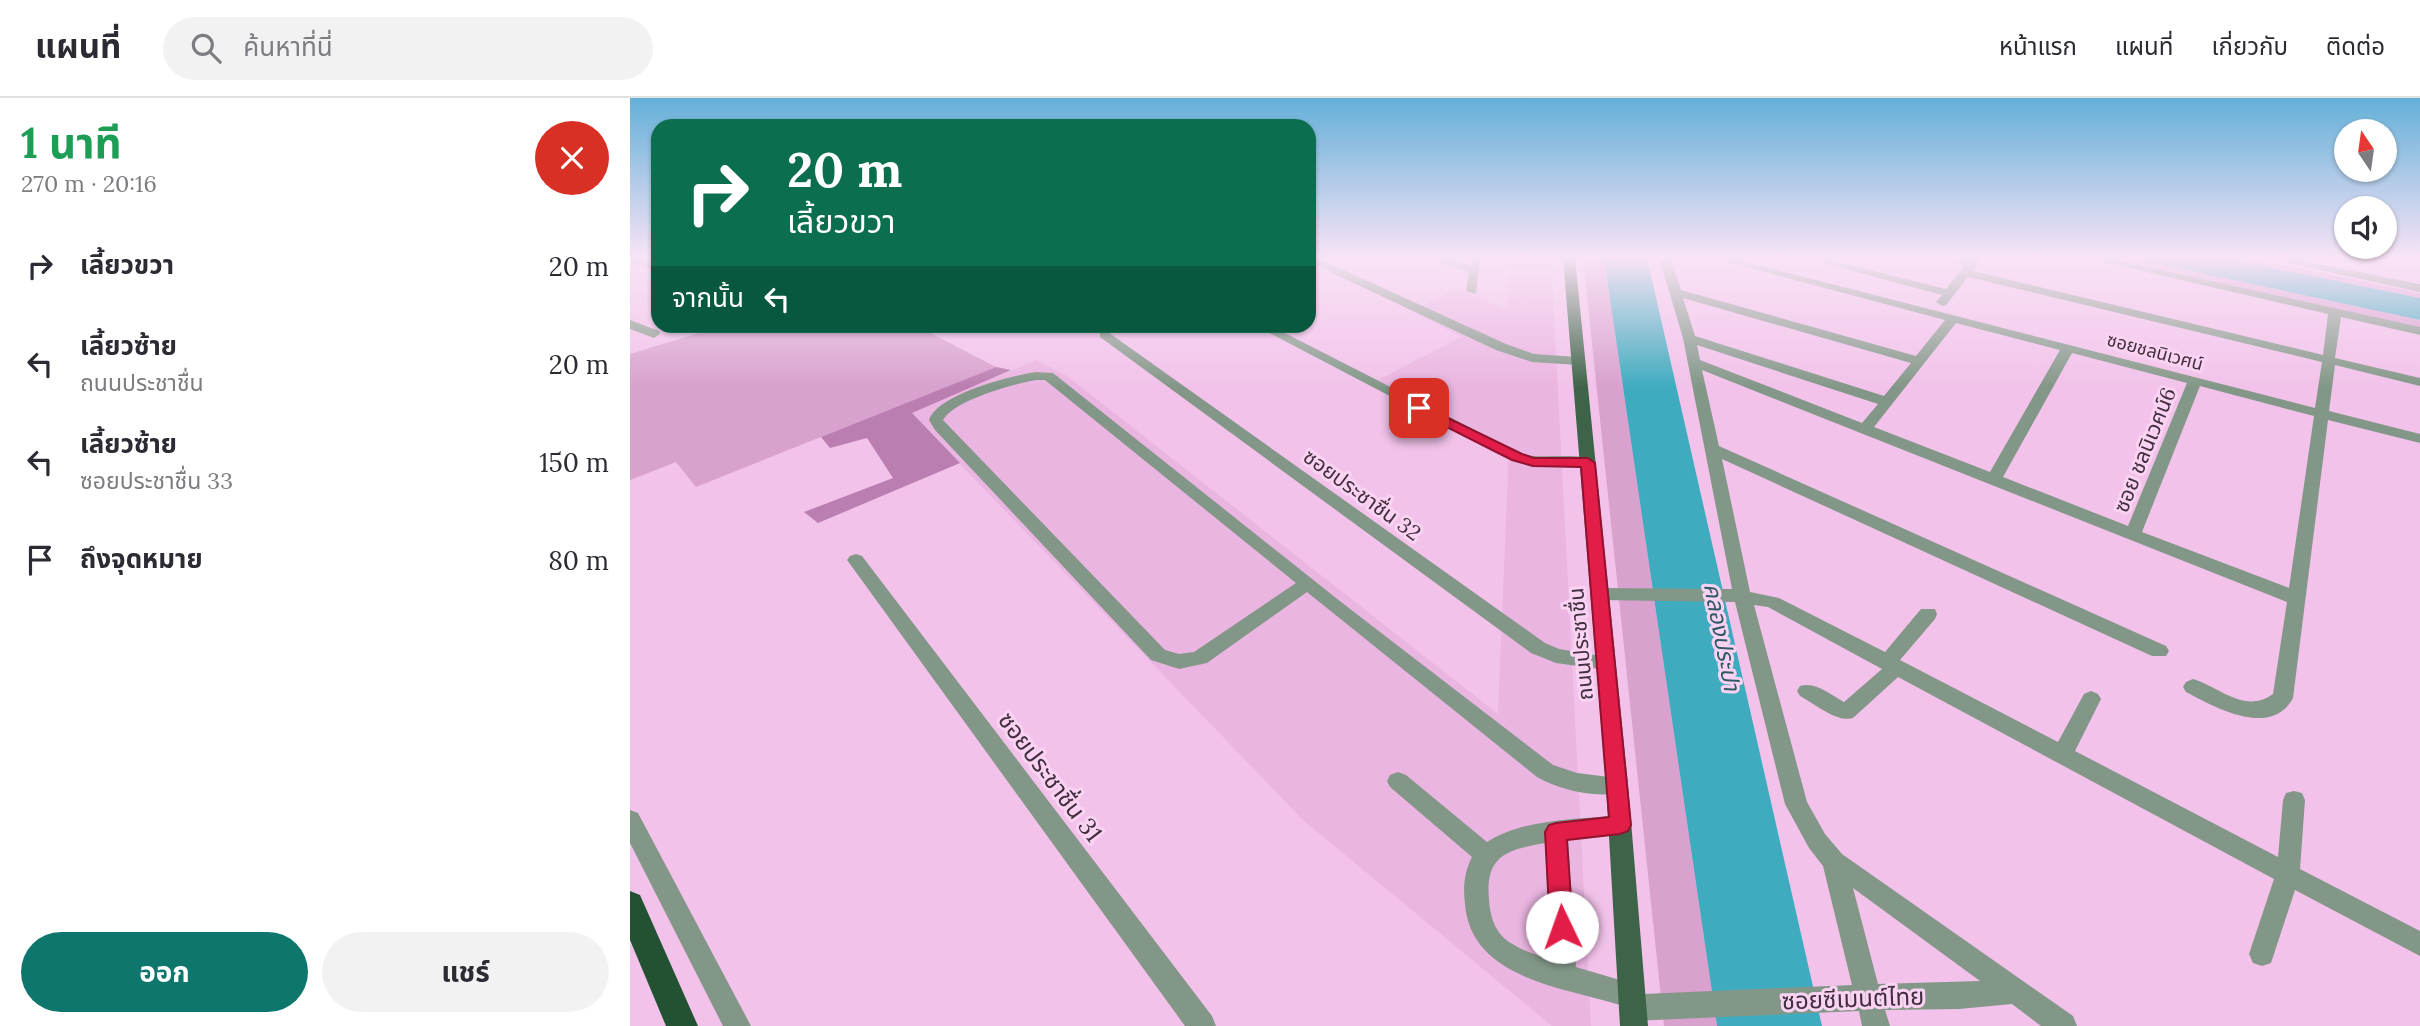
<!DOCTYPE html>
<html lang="th">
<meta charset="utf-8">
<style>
:root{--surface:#fff;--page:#f2f2f3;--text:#2b2b33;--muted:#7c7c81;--line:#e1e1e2;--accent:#0f766e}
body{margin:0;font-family:Lora,"Noto Sans Thai",serif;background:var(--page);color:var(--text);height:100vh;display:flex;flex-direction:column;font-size:26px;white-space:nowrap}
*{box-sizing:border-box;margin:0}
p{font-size:23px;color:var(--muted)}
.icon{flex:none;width:38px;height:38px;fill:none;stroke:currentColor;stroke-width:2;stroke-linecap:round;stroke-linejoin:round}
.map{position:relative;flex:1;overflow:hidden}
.side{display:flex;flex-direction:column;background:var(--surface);width:630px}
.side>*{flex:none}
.guide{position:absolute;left:21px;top:21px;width:665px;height:214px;border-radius:21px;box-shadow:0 2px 5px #0004;background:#0b6e4f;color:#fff;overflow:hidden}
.needle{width:46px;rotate:347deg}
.buttons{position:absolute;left:1704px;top:21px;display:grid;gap:14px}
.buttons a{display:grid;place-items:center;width:63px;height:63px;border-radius:50%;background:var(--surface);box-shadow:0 2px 5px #0004;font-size:35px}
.pin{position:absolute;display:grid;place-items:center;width:60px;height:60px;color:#fff;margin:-30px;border-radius:14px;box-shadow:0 4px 10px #0006}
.me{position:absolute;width:77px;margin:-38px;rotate:357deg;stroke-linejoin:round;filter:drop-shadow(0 0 5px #0008)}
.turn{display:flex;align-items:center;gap:24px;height:147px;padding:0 21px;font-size:32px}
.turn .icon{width:91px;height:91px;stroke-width:2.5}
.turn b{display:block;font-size:49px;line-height:60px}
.then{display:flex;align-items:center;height:66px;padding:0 21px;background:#0003;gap:14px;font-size:26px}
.round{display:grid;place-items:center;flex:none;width:74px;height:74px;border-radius:37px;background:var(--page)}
.overview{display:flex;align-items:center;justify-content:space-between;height:119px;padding:0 21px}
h1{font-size:42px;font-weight:700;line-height:52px;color:#1e9e55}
.action{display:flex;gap:14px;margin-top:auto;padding:14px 21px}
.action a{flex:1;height:80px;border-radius:42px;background:var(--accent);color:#fff;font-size:28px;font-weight:700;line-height:80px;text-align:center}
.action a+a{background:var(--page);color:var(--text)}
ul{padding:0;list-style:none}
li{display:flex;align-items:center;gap:21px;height:98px;padding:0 21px}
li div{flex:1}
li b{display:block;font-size:26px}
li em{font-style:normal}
header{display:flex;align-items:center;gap:42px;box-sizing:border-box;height:98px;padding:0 35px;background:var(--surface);border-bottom:2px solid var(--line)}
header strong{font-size:33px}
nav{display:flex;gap:38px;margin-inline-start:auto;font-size:24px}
.search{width:490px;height:63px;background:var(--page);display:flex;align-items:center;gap:18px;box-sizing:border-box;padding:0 24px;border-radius:38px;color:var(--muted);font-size:26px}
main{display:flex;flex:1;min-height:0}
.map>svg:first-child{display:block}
</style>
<header>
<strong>แผนที่</strong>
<div class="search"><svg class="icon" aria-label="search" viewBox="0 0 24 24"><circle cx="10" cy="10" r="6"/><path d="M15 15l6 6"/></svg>ค้นหาที่นี่</div>
<nav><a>หน้าแรก</a><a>แผนที่</a><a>เกี่ยวกับ</a><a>ติดต่อ</a></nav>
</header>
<main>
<section class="side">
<div class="overview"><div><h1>1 นาที</h1><p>270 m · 20:16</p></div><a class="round" style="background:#d93025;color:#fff"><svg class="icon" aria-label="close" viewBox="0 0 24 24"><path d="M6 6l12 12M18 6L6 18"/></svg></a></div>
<ul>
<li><svg class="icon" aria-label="right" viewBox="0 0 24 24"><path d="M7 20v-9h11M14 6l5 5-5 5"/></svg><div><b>เลี้ยวขวา</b></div><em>20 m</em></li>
<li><svg class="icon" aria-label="left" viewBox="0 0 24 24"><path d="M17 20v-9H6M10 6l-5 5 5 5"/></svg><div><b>เลี้ยวซ้าย</b><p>ถนนประชาชื่น</p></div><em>20 m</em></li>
<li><svg class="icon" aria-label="left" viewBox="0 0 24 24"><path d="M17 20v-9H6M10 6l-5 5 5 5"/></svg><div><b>เลี้ยวซ้าย</b><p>ซอยประชาชื่น 33</p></div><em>150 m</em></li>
<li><svg class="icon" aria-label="arrive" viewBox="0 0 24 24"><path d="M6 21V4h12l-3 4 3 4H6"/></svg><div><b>ถึงจุดหมาย</b></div><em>80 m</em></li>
</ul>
<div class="action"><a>ออก</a><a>แชร์</a></div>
</section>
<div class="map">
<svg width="1790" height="928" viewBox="0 0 1790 928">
<rect width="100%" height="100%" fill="#f2c2ea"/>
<polygon fill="#eab5e1" points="880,160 921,160 961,928 922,928 673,722 281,315 406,262 437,278 868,616 879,351 748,282 831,239 782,213 826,191 877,212"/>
<g fill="#d8a1ce">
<polygon points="953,160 974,160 1087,928 1034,928"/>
<polygon points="1469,160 1501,160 1790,222 1790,230"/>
<polygon points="1593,160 1619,160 1790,195 1790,200"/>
<polygon points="92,228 287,228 366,269 66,389 46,364 0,382 0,256"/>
</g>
<polygon fill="#ba7eb0" points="366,269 381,272 282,315 330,365 188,425 174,414 263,380 237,340 200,350 191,339"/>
<g fill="#3fabbf">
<polygon points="974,160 1017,160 1192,928 1087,928"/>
<polygon points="1501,160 1593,160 1790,200 1790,222"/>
</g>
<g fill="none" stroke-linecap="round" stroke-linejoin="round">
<g fill="#829787" fill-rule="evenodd">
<polygon points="0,160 12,160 28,166 28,173 0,163"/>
<polygon points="679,160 687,160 876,246 904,256 948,259 955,263 948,267 902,264 866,252 679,164"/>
<polygon points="808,160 820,160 840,167 842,160 850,160 846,196 836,193 839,174 814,166"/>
<path d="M1029,160H1041L1051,192L1286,258L1315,222L1082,160H1100L1685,310L1692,264L1338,179L1316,207L1312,208L1306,204L1312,197L1174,160H1192L1316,191L1335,167L1314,162L1313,160H1352L1343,173L1693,257L1698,216L1456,160H1476L1790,229V237L1711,219L1705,260L1790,280V288L1705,267L1699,313L1790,336V345L1698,322L1663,600C1641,641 1584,609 1556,594L1553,589L1556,584L1563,581C1591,590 1615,616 1643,596L1657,504L1072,272L1089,348L1536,548L1539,553L1536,558H1522L1092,361L1120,494L1149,500L1255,554L1291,511H1305L1307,516L1305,521L1270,562L1428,644L1454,596L1461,593L1468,596L1471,601L1445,653L1648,759L1653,702L1656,695L1664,693L1672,695L1675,702L1670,771L1790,833V858L1665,792L1641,865L1632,868L1623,865L1619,856L1644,781L1268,579L1223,620C1207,625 1185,606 1170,598L1167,593L1170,588C1185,583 1201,597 1214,604L1252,571L1138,509L1124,507L1177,704L1195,736L1212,756L1443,918L1447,928H1411L1382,906L1329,911L1255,912L1260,928H1232L1229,913L1002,923L993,919L990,907C933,889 841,881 835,806C833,789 834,775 842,759L760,689L757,683L760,677L768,674L776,677L857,744C895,720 947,722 990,717L998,720L1001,727L998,734L938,742L946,869L1010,888L1014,896L1222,887L1193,768L1179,750L1155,706L1105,504L969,502L960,496L969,490L1102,491L1053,240ZM1053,200L1281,265L1254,298L1065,238ZM1326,225L1430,252L1360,374L1244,329ZM1067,247L1248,306L1232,325L1070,262ZM1442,255L1557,285L1498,428L1373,379ZM1570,288L1684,318L1659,490L1512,434ZM915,745L920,861C905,857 888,851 875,841C864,831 860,817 859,802C855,758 876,752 915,745ZM1223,790L1350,883L1248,886Z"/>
<polygon points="1636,160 1657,160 1790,186 1790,194"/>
<polygon points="0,222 29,233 30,236 24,240 0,231"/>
<path d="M626,228H641L892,356C911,362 954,353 966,364L958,369H903L882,362Z"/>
<polygon points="475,232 915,545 929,551 983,560 986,565 983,570 976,572 926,565 901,555 470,239 470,233"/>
<path d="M406,274L423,275L711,504L923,667L947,675L995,681L998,687L995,693C969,702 930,692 907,679L677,494L577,565L549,571L521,562L305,332L299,322C308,296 380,278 406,274ZM406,282H415L666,485L564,554L549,556L535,552L313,322C324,302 383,286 406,282Z"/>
<polygon points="226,456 232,458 582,918 586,928 555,928 220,466 217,462 220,458"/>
<polygon points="0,712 8,715 121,928 93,928 0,745"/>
</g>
<polygon fill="#3d6448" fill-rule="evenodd" points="933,160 945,160 998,687 1018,928 990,928 976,687"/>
<polygon fill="#225232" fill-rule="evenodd" points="0,793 10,797 68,928 36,928 0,842"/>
</g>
<linearGradient id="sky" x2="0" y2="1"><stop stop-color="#64b0d8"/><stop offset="0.55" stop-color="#f9e4f6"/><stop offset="1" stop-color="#f9e4f6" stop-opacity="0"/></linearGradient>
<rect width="1790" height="290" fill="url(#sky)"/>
<polygon fill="#e11d48" stroke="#92132f" stroke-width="2" points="789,306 892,356 904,360 958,360 965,365 1001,727 998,733 990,736 937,742 943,829 940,837 932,840 923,837 920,829 915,734 919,727 926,725 979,719 951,369 903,368 882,362 785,313 783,310"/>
<g text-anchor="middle" stroke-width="6" stroke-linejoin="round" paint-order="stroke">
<g font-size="18" fill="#412e3e" stroke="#fad3f3">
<text transform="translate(1525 254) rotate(15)" y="6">ซอยชลนิเวศน์</text>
</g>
<g font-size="21" fill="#412e3e" stroke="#fad3f3">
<text transform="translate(1515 352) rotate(-68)" y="7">ซอย ชลนิเวศน์6</text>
<text transform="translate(732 397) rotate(36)" y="7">ซอยประชาชื่น 32</text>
<text transform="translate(951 546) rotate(-95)" y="7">ถนนประชาชื่น</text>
</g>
<g font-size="23" font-style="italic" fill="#2d5a64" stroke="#fad3f3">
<text transform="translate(1092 539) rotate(79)" y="8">คลองประปา</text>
</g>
<g font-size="24" fill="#412e3e" stroke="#fad3f3">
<text transform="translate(420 679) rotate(53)" y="8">ซอยประชาชื่น 31</text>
<text transform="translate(1223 901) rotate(-2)" y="8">ซอยซีเมนต์ไทย</text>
</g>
</g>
</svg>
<div class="buttons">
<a><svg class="needle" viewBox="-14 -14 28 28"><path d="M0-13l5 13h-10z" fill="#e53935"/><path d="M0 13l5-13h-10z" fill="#7c7c81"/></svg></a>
<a><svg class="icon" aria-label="sound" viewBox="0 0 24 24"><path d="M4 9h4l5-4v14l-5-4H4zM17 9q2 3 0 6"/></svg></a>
</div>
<div class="pin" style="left:789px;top:310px;background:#d93025"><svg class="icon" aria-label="arrive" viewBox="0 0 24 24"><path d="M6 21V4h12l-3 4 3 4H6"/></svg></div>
<svg class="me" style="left:932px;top:829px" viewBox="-20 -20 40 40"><circle r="19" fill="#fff"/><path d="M0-13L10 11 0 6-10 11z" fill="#e11d48"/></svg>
<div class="guide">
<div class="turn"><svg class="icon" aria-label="right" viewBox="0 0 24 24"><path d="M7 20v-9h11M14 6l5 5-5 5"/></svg><div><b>20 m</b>เลี้ยวขวา</div></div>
<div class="then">จากนั้น<svg class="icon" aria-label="left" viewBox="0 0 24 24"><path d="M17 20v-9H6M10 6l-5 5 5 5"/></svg></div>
</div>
</div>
</main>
